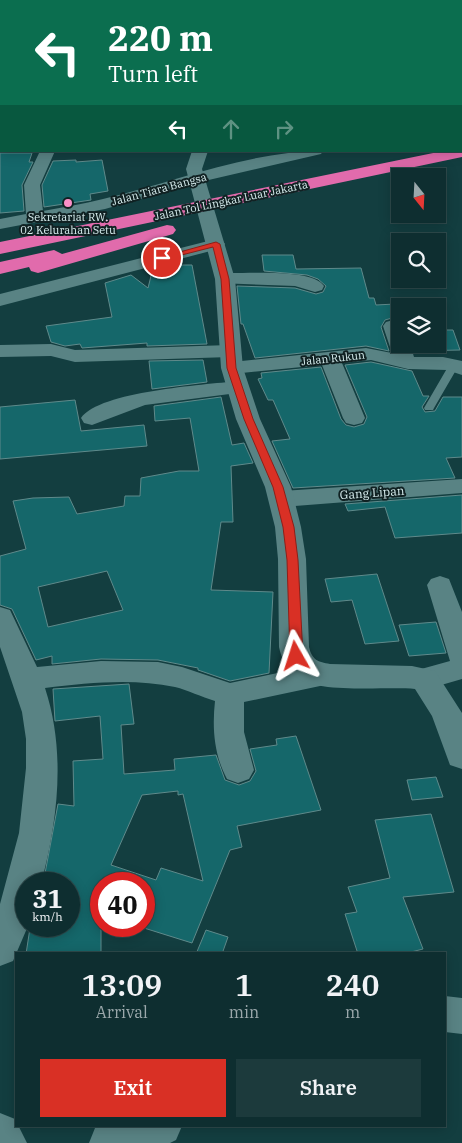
<!DOCTYPE html>
<style>
:root{--surface:#0e2e30;--page:#1c3a3c;--text:#f1f3f6;--muted:#9ba8ab;--line:#2e4a4c;--accent:#d93025}
body{margin:0;font-family:"IBM Plex Serif",serif;background:var(--page);color:var(--text);height:100vh;display:flex;flex-direction:column;font-size:19px;white-space:nowrap}
*{box-sizing:border-box;margin:0}
p{font-size:16px;color:var(--muted)}
.icon{flex:none;width:28px;height:28px;fill:none;stroke:currentColor;stroke-width:2;stroke-linecap:round;stroke-linejoin:round}
.map{position:relative;flex:1;overflow:hidden}
.sheet{position:absolute;left:15px;top:952px;width:431px;height:175px;display:flex;flex-direction:column;background:var(--surface);border-radius:0px;box-shadow:0 2px 12px #0003,0 0 0 1px var(--line)}
.sheet>*{flex:none}
.top-card{position:absolute;left:0px;top:0px;width:462px;height:152px;box-shadow:0 2px 12px #0003,0 0 0 1px var(--line);background:#0b6e4f;color:#fff;overflow:hidden}
.needle{width:32px;rotate:162deg}
.controls{position:absolute;left:391px;top:168px;display:grid;gap:10px}
.controls a{display:grid;place-items:center;width:55px;height:55px;border-radius:0px;background:var(--surface);box-shadow:0 2px 12px #0003,0 0 0 1px var(--line);font-size:25px}
.speed{position:absolute;left:15px;top:872px;display:flex;gap:10px;font-size:25px;font-weight:700;text-align:center}
.speed>*{display:grid;place-content:center;width:65px;height:65px;border-radius:50%;background:var(--surface);box-shadow:0 2px 12px #0003,0 0 0 1px var(--line);line-height:1}
.speed small{font-size:12px;font-weight:400}
.speed .limit{border:8px solid #d22;background:#fff;color:#111}
.pin{position:absolute;display:grid;place-items:center;width:42px;height:42px;color:#fff;margin:-21px;border:2px solid #fff;border-radius:50%;box-shadow:0 1px 5px #0007}
.me{position:absolute;width:55px;margin:-28px;rotate:354deg;stroke-linejoin:round;filter:drop-shadow(0 0 4px #0008)}
.turn{display:flex;align-items:center;gap:18px;height:105px;padding:0 25px;font-size:22px}
.turn .icon{width:65px;height:65px;stroke-width:2.5}
.turn b{display:block;font-size:35px;line-height:42px}
.lanes{display:flex;align-items:center;height:48px;padding:0 25px;background:#0003;justify-content:center;gap:25px;direction:ltr}
.lanes .off{opacity:.35}
.eta{display:flex;justify-content:space-evenly;align-items:center;height:85px;text-align:center}
.eta b{font-size:30px;font-weight:600;line-height:35px}
.action{display:flex;gap:10px;margin-top:auto;padding:10px 25px}
.action a{flex:1;height:58px;border-radius:0px;background:var(--accent);color:#fff;font-size:20px;font-weight:600;line-height:58px;text-align:center}
.action a+a{background:var(--page);color:var(--text)}
.map>svg:first-child{display:block}
</style>
<div class="map">
<svg width="462" height="1143" viewBox="0 0 462 1143">
<rect width="100%" height="100%" fill="#133e40"/>
<g fill="#15676a" stroke="#5f8a8b" fill-rule="evenodd">
<polygon points="0,153 32,153 29,162 33,162 22,185 24,211 0,213"/>
<polygon points="76,160 76,162 102,160 108,191 90,194 91,200 44,207 42,185 53,161"/>
<polygon points="262,255 293,255 296,269 361,268 369,298 374,298 376,305 395,304 400,320 392,318 385,320 381,327 389,351 366,346 255,358 243,324 241,324 237,286 295,288 316,294 323,292 326,286 318,279 307,275 264,271"/>
<polygon points="169,265 192,265 207,344 147,346 147,343 82,348 80,344 65,346 51,342 46,326 112,317 105,283 131,275 148,288 152,272 167,272"/>
<polygon points="438,330 453,330 460,350 414,351 412,344 438,344"/>
<polygon points="203,360 207,382 152,389 149,361"/>
<polygon points="371,362 412,371 423,396 429,396 422,407 425,412 435,411 443,397 462,397 462,457 446,458 455,478 293,488 272,441 290,439 273,400 268,400 258,379 262,378 261,373 321,367 341,419 346,425 354,427 364,424 367,417 345,365"/>
<path d="M221,397L232,445L244,443L253,463L231,466L233,522H221L211,590L273,592L269,673L230,681L198,670V668L158,660L101,659L52,664V656L36,660L12,609L0,605V556L26,549L13,501L33,498L69,497L77,514L124,506L125,496H140L141,478L179,471H199L190,418L155,421L154,406ZM107,571L123,610L48,627L38,587Z"/>
<polygon points="75,400 81,431 144,425 147,446 0,459 0,407"/>
<polygon points="462,495 462,533 395,538 385,507 348,511 345,504"/>
<polygon points="377,574 399,641 365,644 352,600 331,602 325,579"/>
<polygon points="436,622 446,653 409,656 399,625"/>
<path d="M129,684L134,724L121,725L124,774L175,770L174,759L216,755L225,780L239,785L250,781L256,771L250,749L277,745L276,739L296,736L321,810L237,826L242,847L230,850L192,943L144,928V884H101V954H26L30,928L69,927V884H43L58,804L74,806L73,761L103,759L100,716L55,721L53,689ZM178,791V795L183,794L203,881L161,868L156,880L111,865L142,795Z"/>
<polygon points="436,777 443,797 412,800 407,780"/>
<polygon points="431,814 454,892 403,897 423,949 403,954 358,954 345,914 357,912 348,887 390,878 375,820"/>
<polygon points="206,930 228,937 222,954 196,954"/>
</g>
<g fill="none" stroke-linecap="round" stroke-linejoin="round">
<polygon fill="#598384" fill-rule="evenodd" points="454,362 459,365 434,408 433,410 425,410 424,408 449,365"/>
<g fill="#598384" fill-rule="evenodd">
<polygon points="22,0 34,0 34,1 23,1"/>
<polygon points="73,0 85,0 85,1 74,1"/>
<polygon points="234,0 294,0 234,1"/>
<polygon points="315,0 327,0 328,1 316,1"/>
<rect x="461" y="34" width="1" height="8"/>
<rect x="0" y="58" width="1" height="8"/>
<polygon points="462,124 462,133 461,133 461,124"/>
<path d="M40,151H55L40,185L43,211C63,207 83,204 103,199C175,182 248,151 323,151L321,154L200,182L105,209L0,229V219L26,214L24,185Z"/>
<polygon points="216,239 222,240 225,244 222,248 0,306 0,294"/>
<path d="M225,273C246,274 312,268 324,286L322,290L315,292L295,286L218,283L216,279L218,275Z"/>
<polygon points="393,320 400,322 400,344 410,344 414,357 443,357 462,361 462,375 447,370 408,369 371,360 342,363 365,418 362,423 354,425 346,423 343,418 322,365 232,374 225,372 222,368 225,364 232,362 366,348 392,353 383,326 386,322"/>
<polygon points="51,344 75,350 230,345 237,347 240,351 237,355 230,357 75,362 51,356 0,357 0,345"/>
<path d="M237,381L245,382L248,387L245,392L145,405L92,425L84,423L81,418C100,391 204,385 237,381Z"/>
<polygon points="462,479 462,493 282,507 273,504 270,499 273,494 282,491"/>
<polygon points="440,576 449,579 462,612 462,679 424,690 414,687 409,679 414,671 450,661 427,585 431,579"/>
<path d="M0,607L10,610L37,667L101,661L158,662L182,667L230,683L320,664L330,667L334,675L330,683L320,686L244,702V732L254,770L249,779L238,783L227,779C214,755 212,728 215,701C201,697 188,690 175,687C132,678 88,683 45,688C66,752 58,819 41,884H26L28,926L13,961L0,966V904L19,833L26,768V739L22,712L0,647Z"/>
<polygon points="445,996 462,998 462,1034 445,1032"/>
<polygon points="0,1113 15,1119 27,1143 0,1143"/>
<polygon points="100,1126 182,1126 176,1140 170,1143 89,1143 95,1128"/>
</g>
<g fill="#598384" fill-rule="evenodd">
<polygon points="185,0 197,0 198,1 186,1"/>
<path d="M192,151H208L202,169L235,279L243,368L260,419L291,487L301,527L306,559L309,647C312,660 318,662 330,664L412,666L435,671L462,713V769L450,765L432,716L415,689C385,686 315,695 293,675C286,668 281,657 279,647L278,559L275,527L265,487L236,419L221,368L215,279L186,169Z"/>
</g>
<g fill="#e16bac" fill-rule="evenodd">
<polygon points="462,147 462,157 0,254 0,242 443,151 461,151"/>
<polygon points="167,225 173,226 176,230 173,234 38,273 31,271 29,267 0,274 0,262 54,250 62,254"/>
</g>
</g>
<polygon fill="#d93025" stroke="#8d1f18" points="216,242 220,244 229,279 236,368 253,419 283,487 294,527 298,560 303,656 296,661 290,656 287,560 283,527 273,487 244,419 227,368 221,279 213,247 162,260 158,258"/>
<circle fill="#fa8fc8" stroke="#102122" stroke-width="2" cx="68" cy="203" r="5"/>
<g text-anchor="middle" stroke-width="4" stroke-linejoin="round" paint-order="stroke">
<g font-size="11" fill="#d8eeef" stroke="#102122">
<text transform="translate(159 189) rotate(-15)" y="4">Jalan Tiara Bangsa</text>
<text transform="translate(231 200) rotate(-12)" y="4">Jalan Tol Lingkar Luar Jakarta</text>
<text transform="translate(333 358) rotate(-6)" y="4">Jalan Rukun</text>
</g>
<g font-size="11" fill="#d8eeef" stroke="#102122">
<text x="68" y="221">Sekretariat RW.<tspan x="68" dy="13">02 Kelurahan Setu</tspan></text>
</g>
<g font-size="12" fill="#d8eeef" stroke="#102122">
<text transform="translate(372 493) rotate(-4)" y="4">Gang Lipan</text>
</g>
</g>
</svg>
<div class="controls">
<a><svg class="needle" viewBox="-14 -14 28 28"><path d="M0-13l5 13h-10z" fill="#e53935"/><path d="M0 13l5-13h-10z" fill="#9ba8ab"/></svg></a>
<a><svg class="icon" aria-label="search" viewBox="0 0 24 24"><circle cx="10" cy="10" r="6"/><path d="M15 15l6 6"/></svg></a>
<a><svg class="icon" aria-label="layers" viewBox="0 0 24 24"><path d="M12 4l9 5-9 5-9-5zM3 14l9 5 9-5"/></svg></a>
</div>
<div class="speed"><div>31<small>km/h</small></div><div class="limit">40</div></div>
<div class="pin" style="left:162px;top:258px;background:#d93025"><svg class="icon" aria-label="arrive" viewBox="0 0 24 24"><path d="M6 21V4h12l-3 4 3 4H6"/></svg></div>
<svg class="me" style="left:296px;top:656px" viewBox="-20 -20 40 40"><path d="M0-17L14 15 0 8-14 15z" fill="#d93025" stroke="#fff" stroke-width="4"/></svg>
<div class="top-card">
<div class="turn"><svg class="icon" aria-label="left" viewBox="0 0 24 24"><path d="M17 20v-9H6M10 6l-5 5 5 5"/></svg><div><b>220 m</b>Turn left</div></div>
<div class="lanes"><svg class="icon" aria-label="left" viewBox="0 0 24 24"><path d="M17 20v-9H6M10 6l-5 5 5 5"/></svg><svg class="icon off" aria-label="ahead" viewBox="0 0 24 24"><path d="M12 20V5M6 11l6-6 6 6"/></svg><svg class="icon off" aria-label="right" viewBox="0 0 24 24"><path d="M7 20v-9h11M14 6l5 5-5 5"/></svg></div>
</div>
<section class="sheet">
<div class="eta">
<div><b>13:09</b><p>Arrival</p></div>
<div><b>1</b><p>min</p></div>
<div><b>240</b><p>m</p></div>
</div>
<div class="action"><a>Exit</a><a>Share</a></div>
</section>
</div>
